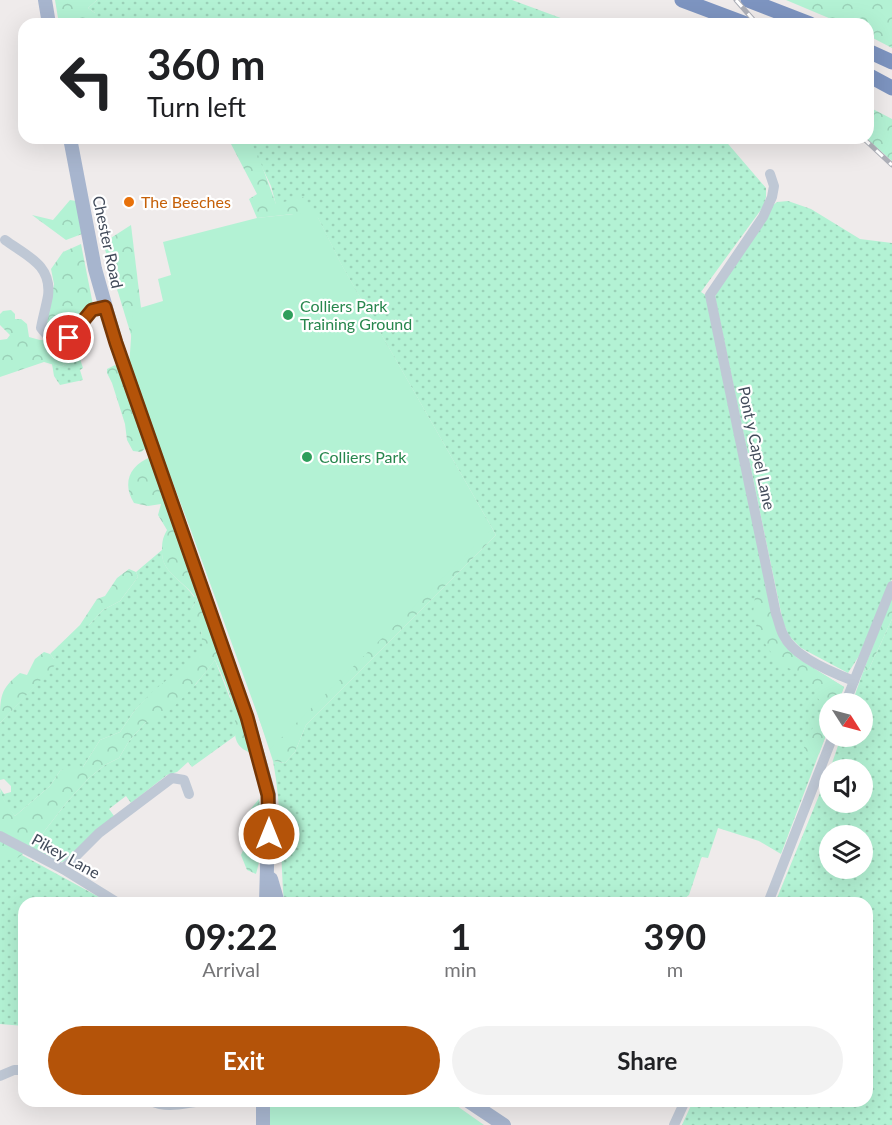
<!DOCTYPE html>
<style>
:root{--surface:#fff;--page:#f2f2f2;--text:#202124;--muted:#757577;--accent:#b45309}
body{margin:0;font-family:Lato,sans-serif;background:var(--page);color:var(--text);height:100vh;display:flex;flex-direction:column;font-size:22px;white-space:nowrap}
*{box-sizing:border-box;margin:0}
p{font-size:20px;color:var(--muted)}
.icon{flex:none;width:33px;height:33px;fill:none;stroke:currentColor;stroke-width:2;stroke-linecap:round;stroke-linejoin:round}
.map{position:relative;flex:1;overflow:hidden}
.sheet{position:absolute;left:18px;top:897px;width:855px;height:210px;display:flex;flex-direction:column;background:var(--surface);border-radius:18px;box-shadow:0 6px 24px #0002}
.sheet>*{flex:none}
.guide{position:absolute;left:18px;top:18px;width:856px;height:126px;border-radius:18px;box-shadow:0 6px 24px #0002;background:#fff;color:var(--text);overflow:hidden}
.needle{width:39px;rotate:126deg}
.buttons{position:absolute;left:819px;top:693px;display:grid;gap:12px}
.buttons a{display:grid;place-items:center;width:54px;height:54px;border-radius:50%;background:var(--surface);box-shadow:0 6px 24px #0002;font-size:30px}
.pin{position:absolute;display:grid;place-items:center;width:51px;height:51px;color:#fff;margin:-26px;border:3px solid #fff;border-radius:50%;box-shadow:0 2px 6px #0007}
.me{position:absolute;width:66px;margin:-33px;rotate:0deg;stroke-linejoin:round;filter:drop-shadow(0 0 4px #0008)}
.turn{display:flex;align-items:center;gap:21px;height:126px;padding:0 30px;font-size:27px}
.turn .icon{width:78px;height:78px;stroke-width:2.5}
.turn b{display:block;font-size:42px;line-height:51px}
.eta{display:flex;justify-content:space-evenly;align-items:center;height:102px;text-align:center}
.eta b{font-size:36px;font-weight:700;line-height:42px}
.button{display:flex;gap:12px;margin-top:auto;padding:12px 30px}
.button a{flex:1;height:69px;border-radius:36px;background:var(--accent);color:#fff;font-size:24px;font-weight:700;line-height:69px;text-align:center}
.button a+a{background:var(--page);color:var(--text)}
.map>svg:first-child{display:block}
</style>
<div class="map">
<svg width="892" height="1125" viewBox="0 0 892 1125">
<defs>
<pattern id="grass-dots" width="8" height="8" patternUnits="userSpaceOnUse" patternTransform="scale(1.5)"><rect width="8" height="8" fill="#b3f2d4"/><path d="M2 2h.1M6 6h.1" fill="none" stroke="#9bd1b8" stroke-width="1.8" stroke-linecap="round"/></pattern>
<pattern id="forest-crowns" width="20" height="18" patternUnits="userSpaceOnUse" patternTransform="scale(1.5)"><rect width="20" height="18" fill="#b3f2d4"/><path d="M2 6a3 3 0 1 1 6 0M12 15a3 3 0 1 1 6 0" fill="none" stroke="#9bd1b8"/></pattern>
</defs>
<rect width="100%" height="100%" fill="#efebeb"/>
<g fill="url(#grass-dots)" fill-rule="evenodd">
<polygon points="97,0 512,0 577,24 95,24 95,13 88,8"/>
<path d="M248,138H723L766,188V197L763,207L701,292L707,296L774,621L781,641L797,658L844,687L838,703L830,704L829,727L781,854L759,841L718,828L708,858L702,857L701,859L689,895L679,903H284C280,855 282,807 273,761L285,763L295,752L306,725L496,535L341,264L318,218L276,205L271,186Z"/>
<polygon points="788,201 811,209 860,239 892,243 892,579 859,656 848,673 801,648 789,636 783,622 715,297 718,288 771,207 777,202"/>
<polygon points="79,347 81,352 89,350 87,351 87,353 79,356 83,368 80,370 83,380 60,385 54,376 52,364 61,367 73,360 75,348"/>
<path d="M162,550C161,573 182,579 194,597L197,594L198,598L192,608L201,630L204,651L153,692L135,710L120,732L100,740L83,767L60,771L50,786L15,816C8,807 1,799 0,788L4,794L11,792V786L4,779L0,780V723L54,665V659L50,654L80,625H89L103,610L120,601L138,577L136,572Z"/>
<path d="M892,619V1125H682L693,1101H867V903H775L829,771L830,802H862V770L830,769L841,737L862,736V704L852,703L863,672L869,669ZM830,836H862V868H830Z"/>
<polygon points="215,660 235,711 235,736 192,767 188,762 177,772 167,775 131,803 126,796 109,809 114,816 65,861 59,863 29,848 43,833 67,802 89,778 105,765 119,758 129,741 146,722 196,684"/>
<polygon points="0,843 110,903 24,903 24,1026 0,1024"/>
</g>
<g fill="url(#forest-crowns)">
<polygon points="55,0 97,0 88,8 95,13 95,24 59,24"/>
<polygon points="786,0 892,0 892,48 869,36 868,24 843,24"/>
<polygon points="869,107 892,119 892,161 866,138 868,138"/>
<polygon points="225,138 248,138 258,155 276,204 303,197 318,218 341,264 496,535 306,725 295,752 285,763 273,761 219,597 293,214 257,218 249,199 257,194 231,144"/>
<polygon points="70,200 76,201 82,234 66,240 32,215 53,220"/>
<polygon points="131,225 153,407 103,243"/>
<path d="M81,244L93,305L63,337C54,337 50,331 45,324L54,284L51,269L63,252Z"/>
<polygon points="11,310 15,314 15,319 21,319 27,324 29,337 40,340 69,341 75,347 73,360 61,367 44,362 0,377 0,340 7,339 10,335 0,325 0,314 3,311"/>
<polygon points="115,365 119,368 147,447 141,452 133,451 127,440 125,424 112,383 107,373 107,369"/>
<path d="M151,457L191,567L197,594L195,597C184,581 162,573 162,553C162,543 162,539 167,530L158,515L161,504L148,506L134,503C122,484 129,465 151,457Z"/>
<polygon points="129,569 136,572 138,577 120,601 103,610 89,625 80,625 97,599 105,596 117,578"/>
<path d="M768,594L781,641L797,658L844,687L838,703L830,704L829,727L819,754L810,756L804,748C807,736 815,727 818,714L825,708L817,697L822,690L808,685L800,673L779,664L759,635L753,614L755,597Z"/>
<polygon points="892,596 892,619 869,669 863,672"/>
<path d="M198,598L222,655L251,753C227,744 238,726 234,709C230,693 222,675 215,660C197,684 178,705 154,723L146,722L129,741L119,758L105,765L89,778L67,802L43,833L29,848L20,843L23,854L15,860L4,859L0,855V791L4,800L15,816L50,786L60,771L75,764L83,767L100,740L120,732L135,710L153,691L203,651L201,630L192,622V608Z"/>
<path d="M44,652L50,654L54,659L55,665L0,723C0,697 0,689 20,673L27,675L35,659Z"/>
<path d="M259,799C264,822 263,851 256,874L247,870L241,855L251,832L247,819L249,811Z"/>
</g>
<g fill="#b3f2d4">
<polygon points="303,213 318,218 341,264 492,529 270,749 190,528 129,367 133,310 163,301 158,279 171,275 163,242 257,218"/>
<polygon points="270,1101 450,1101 484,1125 270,1125"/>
</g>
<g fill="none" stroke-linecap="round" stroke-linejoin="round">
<g stroke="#bfc8d5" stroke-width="10">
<path d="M770,174L774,186L772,197L763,217L710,295L776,614C779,621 780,630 784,636C794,657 833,673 854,681L845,704"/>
<path d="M5,240C27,256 52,265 48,296C46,307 43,317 41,328C48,337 53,343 64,342L92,311L105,307"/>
<polyline points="854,681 892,586"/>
<polyline points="0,836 63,869 118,903"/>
<polyline points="63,869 99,833 172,778 184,780 189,794"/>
<polyline points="768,903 833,736"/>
<polyline points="0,1076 14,1070 24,1070"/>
<path d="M151,1101C168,1109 184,1103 202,1101"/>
<polyline points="674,1125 685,1101"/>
</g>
<g stroke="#a7b5ce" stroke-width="14">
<polyline points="45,0 49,24"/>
<polyline points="70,138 95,269 116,343 247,717 269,795 266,903"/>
<polyline points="271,879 278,903"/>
<polyline points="263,1101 263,1125"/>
<polyline points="468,1101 504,1125"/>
</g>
<g stroke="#7d94c0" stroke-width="15">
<polyline points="682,0 746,24"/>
<polyline points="748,0 810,24"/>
<polyline points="868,51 892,62"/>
<polyline points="868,75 892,88"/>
</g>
<defs>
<g id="rail">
<polyline points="736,0 757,24"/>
<polyline points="863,138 892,165"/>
</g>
</defs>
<use href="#rail" stroke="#adafb7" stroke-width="5"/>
<use href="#rail" stroke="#fff" stroke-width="3" stroke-dasharray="9" stroke-linecap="butt"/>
</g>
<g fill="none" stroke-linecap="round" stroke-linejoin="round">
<defs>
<polyline id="route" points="69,338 92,310 105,307 116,343 247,717 268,795 269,834"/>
</defs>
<use href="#route" stroke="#753606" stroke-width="15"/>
<use href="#route" stroke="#b45309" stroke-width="10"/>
</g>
<circle fill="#e8710a" stroke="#fff" stroke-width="2" cx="129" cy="202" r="6"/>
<g fill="#2e9e5b" stroke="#fff" stroke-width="2">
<circle cx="288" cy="315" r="6"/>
<circle cx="307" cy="457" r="6"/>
</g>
<g text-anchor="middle" stroke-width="4.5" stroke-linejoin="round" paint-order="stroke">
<g font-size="16" fill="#c56008" stroke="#fff" text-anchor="start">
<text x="141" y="208">The Beeches</text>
</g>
<g font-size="16" fill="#424b5a" stroke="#fff">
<text transform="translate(108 242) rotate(78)" y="6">Chester Road</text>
<text transform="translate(757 448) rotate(78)" y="6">Pont y Capel Lane</text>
<text transform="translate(66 856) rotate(29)" y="6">Pikey Lane</text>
</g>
<g font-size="16" fill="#27864d" stroke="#fff" text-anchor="start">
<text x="300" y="312">Colliers Park<tspan x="300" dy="18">Training Ground</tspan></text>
<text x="319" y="463">Colliers Park</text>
</g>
</g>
</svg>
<div class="buttons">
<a><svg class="needle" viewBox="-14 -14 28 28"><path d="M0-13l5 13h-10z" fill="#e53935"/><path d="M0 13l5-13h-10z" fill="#757577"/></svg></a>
<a><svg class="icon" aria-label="sound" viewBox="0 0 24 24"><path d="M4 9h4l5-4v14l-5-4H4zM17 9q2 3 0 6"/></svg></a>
<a><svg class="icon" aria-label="layers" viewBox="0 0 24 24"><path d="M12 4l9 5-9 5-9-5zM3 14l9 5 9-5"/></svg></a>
</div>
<div class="pin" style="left:69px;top:338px;background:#d93025"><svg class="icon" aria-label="arrive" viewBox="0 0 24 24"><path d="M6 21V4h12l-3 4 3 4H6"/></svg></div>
<svg class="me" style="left:269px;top:834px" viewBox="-20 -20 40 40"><circle r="17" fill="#b45309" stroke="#fff" stroke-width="3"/><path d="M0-11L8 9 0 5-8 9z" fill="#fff"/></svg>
<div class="guide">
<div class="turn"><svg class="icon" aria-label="left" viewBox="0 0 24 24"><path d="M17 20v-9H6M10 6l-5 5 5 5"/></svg><div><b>360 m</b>Turn left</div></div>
</div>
<section class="sheet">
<div class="eta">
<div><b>09:22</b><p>Arrival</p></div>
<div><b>1</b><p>min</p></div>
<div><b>390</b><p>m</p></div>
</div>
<div class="button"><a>Exit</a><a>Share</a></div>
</section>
</div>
